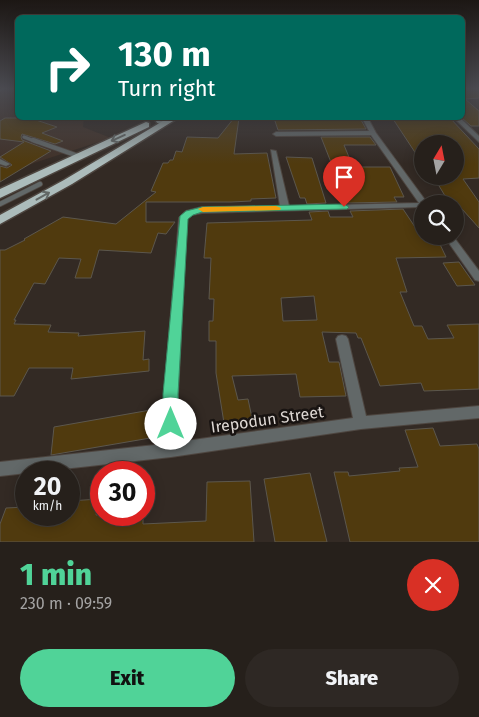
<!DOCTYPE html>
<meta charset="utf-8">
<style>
:root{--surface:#26201b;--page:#2e2824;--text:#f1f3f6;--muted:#a4a3a3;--line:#423e3a;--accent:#50d398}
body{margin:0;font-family:"Fira Sans",sans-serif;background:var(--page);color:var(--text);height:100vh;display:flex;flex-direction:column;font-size:19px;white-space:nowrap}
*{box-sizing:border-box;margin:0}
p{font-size:16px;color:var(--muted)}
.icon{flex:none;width:28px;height:28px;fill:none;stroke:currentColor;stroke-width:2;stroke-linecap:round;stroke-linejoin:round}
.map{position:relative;height:542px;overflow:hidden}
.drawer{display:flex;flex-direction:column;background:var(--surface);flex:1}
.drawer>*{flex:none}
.guide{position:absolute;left:15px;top:15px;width:450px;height:105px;border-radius:8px;box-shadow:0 2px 12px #0003,0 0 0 1px var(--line);background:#00695c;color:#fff;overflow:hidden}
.needle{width:32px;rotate:10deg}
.tools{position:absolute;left:414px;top:135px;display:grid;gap:10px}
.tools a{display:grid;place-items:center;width:50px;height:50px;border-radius:50%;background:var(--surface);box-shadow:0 2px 12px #0003,0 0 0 1px var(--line);font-size:25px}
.speed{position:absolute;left:15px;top:461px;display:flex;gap:10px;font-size:25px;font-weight:700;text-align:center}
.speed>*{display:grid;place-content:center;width:65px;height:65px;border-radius:50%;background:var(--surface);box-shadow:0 2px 12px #0003,0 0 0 1px var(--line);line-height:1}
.speed small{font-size:12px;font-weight:400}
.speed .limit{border:8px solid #d22;background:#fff;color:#111}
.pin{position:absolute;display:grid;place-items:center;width:42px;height:42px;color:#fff;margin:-51px -21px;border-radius:50% 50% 50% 0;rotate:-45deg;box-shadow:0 0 5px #0007}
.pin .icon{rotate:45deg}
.me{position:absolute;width:55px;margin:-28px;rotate:0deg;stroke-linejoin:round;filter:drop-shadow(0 0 4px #0008)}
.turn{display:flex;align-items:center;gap:18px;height:105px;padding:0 20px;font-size:22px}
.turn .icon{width:65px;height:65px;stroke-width:2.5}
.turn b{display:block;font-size:35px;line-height:42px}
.round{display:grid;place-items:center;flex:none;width:52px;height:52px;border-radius:26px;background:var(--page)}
.summary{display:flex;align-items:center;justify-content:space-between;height:85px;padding:0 20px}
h1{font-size:30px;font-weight:800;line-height:38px;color:var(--accent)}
.cta{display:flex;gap:10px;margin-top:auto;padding:10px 20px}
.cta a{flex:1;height:58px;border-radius:30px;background:var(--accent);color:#111;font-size:20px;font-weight:800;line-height:58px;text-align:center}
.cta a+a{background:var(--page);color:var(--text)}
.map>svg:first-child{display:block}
</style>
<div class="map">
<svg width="479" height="542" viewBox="0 0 479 542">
<rect width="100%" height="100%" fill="#332a24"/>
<polygon fill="#403128" points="4,88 17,88 18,118 84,118 83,127 111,138 34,163 0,179 0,91"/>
<g fill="#503a0e" stroke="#5c574d" fill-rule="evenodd">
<polygon points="462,88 479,88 479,98 465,99 479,111 479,126 471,126 462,118"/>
<polygon points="5,118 30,118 57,127 42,133 63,141 55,144 22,134 21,137 22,140 51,151 0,182 0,166 7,168 12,165 0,157 24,142 0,139 0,121"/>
<polygon points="234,118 239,118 234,154 267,153 276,198 251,199 251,201 231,202 146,202 146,222 175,222 166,234 158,233 151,253 99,250 91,278 75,278 81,259 59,258 45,284 34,283 14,320 16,320 14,324 51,325 48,332 79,333 78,336 145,331 143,360 149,359 149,371 71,379 73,368 29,368 14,396 0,396 0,250 5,250 25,240 24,239 63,217 116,224 156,192 151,191 163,163 168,163 170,160 173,160 176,151 182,152 187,137 218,138"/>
<polygon points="274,118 360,118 366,129 278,130"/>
<polygon points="395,118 450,118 479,149 479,178 463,179 479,202 479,228 462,209 455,208 455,204 450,204 433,176 455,176 455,144 422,144 422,163 393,119 396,119"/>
<polygon points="321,137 370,137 376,145 344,145 353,167 390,167 404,197 394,197 397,202 347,203"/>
<polygon points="286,157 312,158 326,203 307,204 305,198 300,198"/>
<path d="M403,209L421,236H436L446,257L396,258L407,292H400L414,326H422L428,339L454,338L447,325L479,324V389L424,391L421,383L380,386L361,338H358L356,333L322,332L329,362H339L346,396L300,397L296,374L232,376L238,400L248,399L252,418L224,423L216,373V341H209V321H213L214,299H209L211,258H204L207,223L312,220L309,212L328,211L330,217H353L350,211ZM314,296L317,320L283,321L281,298Z"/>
<polygon points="459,262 475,285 457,286 443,263"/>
<polygon points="162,408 162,436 51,455 54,427"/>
<polygon points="433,428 440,446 477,444 479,449 479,542 350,542 334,472 348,472 349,476 400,471 399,468 418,467 405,430"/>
<polygon points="310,473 327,542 275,542 264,479"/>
<polygon points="250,481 254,542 0,542 0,524 6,508 26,507 26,515 69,515 69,501 99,499 96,515 143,515 143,524 206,521 207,482"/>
</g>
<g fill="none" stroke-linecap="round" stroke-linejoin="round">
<defs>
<polyline id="lane-far1" points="24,137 37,142"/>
<g id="lane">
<polyline points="33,140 78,156"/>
<polyline points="0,204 40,184"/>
</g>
<g id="street">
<polygon points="0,88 4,88 0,91"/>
<polygon points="362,118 368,118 376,133 428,204 422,204 422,207 202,213 192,215 187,219 178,395 178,442 353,418 336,339 338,336 342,335 346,336 348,339 366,416 479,406 479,418 361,429 171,457 0,476 0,462 164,444 164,395 179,218 186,211 202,207 280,206 271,150 276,151 289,206 419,203 371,135 276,136 273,134 276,132 369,131"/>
<polygon points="454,118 460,118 479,136 479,142"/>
<polygon points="0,159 10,164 6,166 0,164"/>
<polygon points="444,236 453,236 479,271 479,281 475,280"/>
</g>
<polyline id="primary" points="161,118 162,118"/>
<g id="highway">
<polygon points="168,118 178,118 72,184 0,224 0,215 64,180"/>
<polygon points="146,122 149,123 149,127 0,198 0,189"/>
</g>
</defs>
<use href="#lane-far1" stroke="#4e4640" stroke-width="4.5"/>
<use href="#lane" stroke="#4e4640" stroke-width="6"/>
<use href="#street" stroke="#4e4640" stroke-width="2"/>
<use href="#primary" stroke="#4e4640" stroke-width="15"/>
<use href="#highway" stroke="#4e4640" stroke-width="3"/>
<use href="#lane-far1" stroke="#626868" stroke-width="3"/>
<use href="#lane" stroke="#626868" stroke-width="4.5"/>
<use href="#street" fill="#626868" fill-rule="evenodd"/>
<use href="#primary" stroke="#97a4a4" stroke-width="12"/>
<use href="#highway" fill="#acbcbb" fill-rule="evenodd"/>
</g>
<defs><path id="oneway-shaft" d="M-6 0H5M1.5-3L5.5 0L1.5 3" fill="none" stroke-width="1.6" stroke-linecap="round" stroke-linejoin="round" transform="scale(1.25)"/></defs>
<g stroke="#626866">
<use href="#oneway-shaft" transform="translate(118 138) rotate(156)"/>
<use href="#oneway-shaft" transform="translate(43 196) rotate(-29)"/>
</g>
<linearGradient id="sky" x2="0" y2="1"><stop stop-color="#1c1714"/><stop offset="0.54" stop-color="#4a4a50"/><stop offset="1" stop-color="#4a4a50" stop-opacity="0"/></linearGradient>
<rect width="479" height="164" fill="url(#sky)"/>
<polygon fill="#50d398" stroke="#348963" points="344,204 349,207 347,209 202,212 193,215 188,219 178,394 179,424 176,429 171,431 165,429 163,424 163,394 180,216 186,211 202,207"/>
<polygon fill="#f59e0b" points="276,206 281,208 280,210 203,212 198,209 203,207"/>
<g text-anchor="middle" stroke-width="5" stroke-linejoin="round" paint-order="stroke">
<g font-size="16" fill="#ddd7d3" stroke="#181311">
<text transform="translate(267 419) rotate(-8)" y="6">Irepodun Street</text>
</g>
</g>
</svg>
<div class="tools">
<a><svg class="needle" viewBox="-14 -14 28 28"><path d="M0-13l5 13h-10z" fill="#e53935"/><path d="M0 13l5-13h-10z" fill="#a4a3a3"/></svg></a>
<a><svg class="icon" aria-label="search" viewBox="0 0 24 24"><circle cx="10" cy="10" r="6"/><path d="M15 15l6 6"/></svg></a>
</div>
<div class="speed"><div>20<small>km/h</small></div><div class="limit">30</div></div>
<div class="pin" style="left:344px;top:207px;background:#d93025"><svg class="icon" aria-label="arrive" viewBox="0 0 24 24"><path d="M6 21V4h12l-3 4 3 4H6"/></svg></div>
<svg class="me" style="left:171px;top:424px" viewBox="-20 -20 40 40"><circle r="19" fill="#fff"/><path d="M0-13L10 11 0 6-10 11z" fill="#50d398"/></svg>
<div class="guide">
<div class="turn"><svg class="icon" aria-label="right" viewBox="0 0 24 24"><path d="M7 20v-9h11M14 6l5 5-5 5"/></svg><div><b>130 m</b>Turn right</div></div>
</div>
</div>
<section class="drawer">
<div class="summary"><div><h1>1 min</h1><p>230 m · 09:59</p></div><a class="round" style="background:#d93025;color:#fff"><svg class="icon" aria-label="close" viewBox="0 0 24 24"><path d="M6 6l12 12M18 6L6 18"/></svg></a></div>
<div class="cta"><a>Exit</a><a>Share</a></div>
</section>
